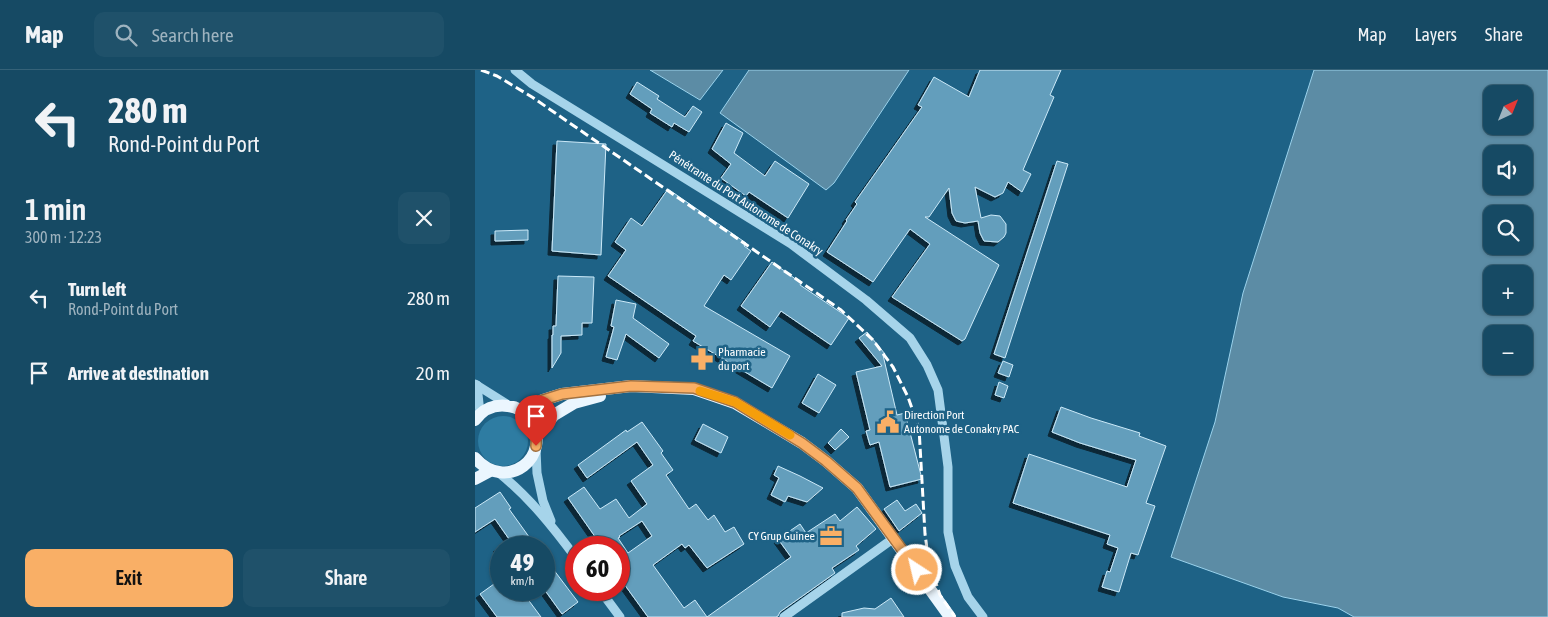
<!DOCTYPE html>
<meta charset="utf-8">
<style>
:root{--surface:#164a64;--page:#1f516a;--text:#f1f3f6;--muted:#9eb3bf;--line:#356278;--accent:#f9af66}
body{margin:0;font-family:"Asap Condensed",sans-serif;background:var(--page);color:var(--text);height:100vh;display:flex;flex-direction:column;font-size:19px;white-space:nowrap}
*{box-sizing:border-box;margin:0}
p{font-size:16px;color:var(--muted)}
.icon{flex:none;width:28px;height:28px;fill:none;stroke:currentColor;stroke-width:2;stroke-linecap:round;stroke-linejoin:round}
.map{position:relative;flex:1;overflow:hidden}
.panel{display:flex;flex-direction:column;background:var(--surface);width:475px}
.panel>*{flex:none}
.banner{background:#164a64;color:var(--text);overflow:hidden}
.needle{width:32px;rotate:43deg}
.tools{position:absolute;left:1008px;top:15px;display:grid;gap:10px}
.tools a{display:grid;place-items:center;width:50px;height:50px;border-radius:10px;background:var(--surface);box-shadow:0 1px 4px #0004,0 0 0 1px var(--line);font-size:25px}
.speed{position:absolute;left:15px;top:466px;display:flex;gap:10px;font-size:25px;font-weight:700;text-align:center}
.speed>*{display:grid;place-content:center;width:65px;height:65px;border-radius:50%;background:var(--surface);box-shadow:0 1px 4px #0004,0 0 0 1px var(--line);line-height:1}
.speed small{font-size:12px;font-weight:400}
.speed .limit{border:8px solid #d22;background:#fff;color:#111}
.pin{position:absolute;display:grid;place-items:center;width:42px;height:42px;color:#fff;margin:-51px -21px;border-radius:50% 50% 50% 0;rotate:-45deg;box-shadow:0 0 5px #0007}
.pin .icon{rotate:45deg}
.me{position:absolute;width:55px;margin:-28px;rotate:325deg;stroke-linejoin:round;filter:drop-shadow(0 0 4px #0008)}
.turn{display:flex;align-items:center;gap:18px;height:105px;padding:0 25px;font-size:22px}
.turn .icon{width:65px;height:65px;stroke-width:2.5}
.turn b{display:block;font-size:35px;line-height:42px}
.round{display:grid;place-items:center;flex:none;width:52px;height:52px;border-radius:10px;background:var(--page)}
.head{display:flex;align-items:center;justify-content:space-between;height:85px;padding:0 25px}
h1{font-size:30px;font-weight:600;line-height:38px}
.cta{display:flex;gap:10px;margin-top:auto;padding:10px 25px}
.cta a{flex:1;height:58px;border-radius:10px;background:var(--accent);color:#111;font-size:20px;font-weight:600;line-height:58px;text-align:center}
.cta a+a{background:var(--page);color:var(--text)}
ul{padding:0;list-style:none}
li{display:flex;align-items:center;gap:15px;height:75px;padding:0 25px}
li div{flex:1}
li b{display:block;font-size:19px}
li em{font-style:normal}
header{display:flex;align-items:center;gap:30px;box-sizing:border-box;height:70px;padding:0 25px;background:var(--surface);border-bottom:1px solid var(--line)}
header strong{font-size:24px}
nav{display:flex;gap:28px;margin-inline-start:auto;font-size:18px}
.search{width:350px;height:45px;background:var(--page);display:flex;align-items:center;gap:12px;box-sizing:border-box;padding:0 18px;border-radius:10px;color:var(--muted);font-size:19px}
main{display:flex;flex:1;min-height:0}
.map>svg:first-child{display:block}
</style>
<header>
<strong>Map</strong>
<div class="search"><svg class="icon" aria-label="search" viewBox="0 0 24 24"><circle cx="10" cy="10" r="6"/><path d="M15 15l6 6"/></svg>Search here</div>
<nav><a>Map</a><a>Layers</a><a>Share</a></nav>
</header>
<main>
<section class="panel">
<div class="banner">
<div class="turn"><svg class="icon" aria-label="left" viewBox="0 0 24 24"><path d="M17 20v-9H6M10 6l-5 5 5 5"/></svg><div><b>280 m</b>Rond-Point du Port</div></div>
</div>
<div class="head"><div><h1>1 min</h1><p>300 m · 12:23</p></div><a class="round"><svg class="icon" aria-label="close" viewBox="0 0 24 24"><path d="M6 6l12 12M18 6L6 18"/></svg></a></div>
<ul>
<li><svg class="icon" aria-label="left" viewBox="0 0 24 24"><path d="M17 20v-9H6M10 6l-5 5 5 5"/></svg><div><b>Turn left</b><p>Rond-Point du Port</p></div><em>280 m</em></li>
<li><svg class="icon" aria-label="arrive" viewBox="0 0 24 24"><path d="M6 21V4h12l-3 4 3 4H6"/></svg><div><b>Arrive at destination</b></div><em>20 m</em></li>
</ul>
<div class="cta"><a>Exit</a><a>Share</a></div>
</section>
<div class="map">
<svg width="1073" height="547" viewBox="0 0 1073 547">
<defs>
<filter id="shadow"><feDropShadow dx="-4" dy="4" stdDeviation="0" flood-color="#0009"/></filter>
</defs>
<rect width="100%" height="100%" fill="#1e6286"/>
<circle fill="#2e7ca2" cx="28" cy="371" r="25"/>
<g fill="#5c8ca5" stroke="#9ad2ec" fill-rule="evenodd">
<polygon points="175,0 248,0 225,30"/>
<polygon points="274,0 434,0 359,113 351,120 245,43"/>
<path d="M839,0H1073V547H879L863,538L808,527L696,487L740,352L768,223ZM1016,24H1049V56H1016ZM1016,84H1049V116H1016ZM1016,144H1049V176H1016ZM1016,204H1049V236H1016ZM1016,264H1049V296H1016Z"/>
</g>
<g fill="#649ebc" stroke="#cbe9f8" fill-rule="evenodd" filter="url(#shadow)">
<polygon points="505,0 586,0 575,25 579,27 548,100 556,104 547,122 533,112 528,123 520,127 500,117 506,148 516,145 525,146 531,154 531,163 529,167 523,172 509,171 505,163 503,151 490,153 481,151 477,143 474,118 454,147 450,147 524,195 490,269 487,271 417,227 455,174 435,159 398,212 352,182 372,151 371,150 382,134 380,132 447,37 443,35 459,7 494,27"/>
<polygon points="162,12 184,26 182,29 210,47 218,36 227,42 214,62 199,53 197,57 175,43 177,39 155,24"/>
<polygon points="251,53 268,63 259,83 290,106 300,91 334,114 313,148 274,122 271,126 246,108 256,94 237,79"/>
<polygon points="82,71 131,74 126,185 77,181"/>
<polygon points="582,91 593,94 530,288 519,284"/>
<polygon points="193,119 271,173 269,176 276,181 256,210 249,205 229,236 315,286 297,318 218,271 221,266 133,206 151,180 140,172 156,148 167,156"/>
<polygon points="53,160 53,170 20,171 20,161"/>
<polygon points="297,192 326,213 325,215 374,248 356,275 306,241 295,257 266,236"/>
<polygon points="83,206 119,207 117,253 107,253 107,265 86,266 86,283 77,298 77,265 78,265 78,256 81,256"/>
<polygon points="141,230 161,234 158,248 194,274 184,288 151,264 142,290 131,287 139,257 136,256"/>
<polygon points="392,262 410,284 408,285 422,345 430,343 447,409 415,417 404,372 395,375 391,361 395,360 381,302 407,296 384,268"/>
<polygon points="528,291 538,295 534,307 523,303"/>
<polygon points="343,304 361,315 344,343 327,333"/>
<polygon points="524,312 533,316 529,328 520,325"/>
<polygon points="586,337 616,348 665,363 664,366 691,376 671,433 680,436 663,485 656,483 644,522 627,517 632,501 635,502 643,478 632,474 635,465 538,433 554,384 652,417 661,390 605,373 577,362"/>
<path d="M167,352L188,381L186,383L198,400L191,405L214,439L221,434L233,450L239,445L250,462L259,457L269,474L232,498L214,475L210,478L207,474L178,495L209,538L220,530L232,547H173L144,507V478H128L93,428L109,417L125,439L141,429L154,448L172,434L156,411L178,395L162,372L112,408L103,395L151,360L152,362ZM167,451L177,466L153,483L143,468L145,467L144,466Z"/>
<polygon points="228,354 253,367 246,383 220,370"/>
<polygon points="366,359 374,367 360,380 353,373"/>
<polygon points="303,396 325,406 348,418 332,432 313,426 310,432 296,425 304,408 299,405"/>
<polygon points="25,422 36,438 34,439 62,478 22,478 34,469 20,449 0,462 0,438"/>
<polygon points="422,430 430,441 441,434 447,443 424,461 409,439"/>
<polygon points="382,437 401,459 381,476 384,480 357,498 360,503 305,542 303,546 301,547 232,547 316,487 303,469 325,454 331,463 360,444 365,451"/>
<polygon points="69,487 103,532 87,544 69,519"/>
<polygon points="26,509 26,520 46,520 66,547 22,547 5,524"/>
<polygon points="416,528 429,547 367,547 367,543 389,538 400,539"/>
</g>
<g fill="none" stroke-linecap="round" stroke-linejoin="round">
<g stroke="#a6d4ea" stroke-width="9">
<polyline points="40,0 57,14 316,174 391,230 435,268 452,295 463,320 473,397 473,462 480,496 493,527 508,547"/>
<polyline points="0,314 35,336"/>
<polyline points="2,315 5,343"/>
<polyline points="61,379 62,403 68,431 76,451"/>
<path d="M24,403C55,428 78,457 101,488"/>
<polyline points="125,520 145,547"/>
<polyline points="309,547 419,468"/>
</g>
<g stroke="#ebf6fe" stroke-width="12">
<polyline points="52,345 61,335 68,330 87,324 156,316 219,319 260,333 327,373 351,391 382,418 475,547"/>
<path d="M0,350C8,339 20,334 33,336C43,337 50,342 55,349C79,386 32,424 0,388"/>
<polyline points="62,365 79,345 99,333 125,326"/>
<polyline points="0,409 15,401"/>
</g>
<polyline stroke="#fff" stroke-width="3" stroke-dasharray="9 4" stroke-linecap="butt" points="6,0 22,6 57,27 366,240 398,270 418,297 433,327 444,358 450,464 454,493 465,525 480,547"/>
</g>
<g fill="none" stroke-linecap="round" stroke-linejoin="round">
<defs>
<path id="route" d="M61,376C62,363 59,355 52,345L61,335L68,330L87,324L156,316L219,318L260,332L327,373L351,391L382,418L442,500"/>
</defs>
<use href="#route" stroke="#a27242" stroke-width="12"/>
<use href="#route" stroke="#f9af66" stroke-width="9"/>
<polyline stroke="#f59e0b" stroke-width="9" points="225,321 260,332 315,365"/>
</g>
<defs>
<symbol id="pharmacy-bare" viewBox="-9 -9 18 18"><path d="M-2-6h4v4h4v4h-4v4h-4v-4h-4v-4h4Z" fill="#f9af66" stroke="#1e6286" stroke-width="2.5" paint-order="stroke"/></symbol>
<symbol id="civic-bare" viewBox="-9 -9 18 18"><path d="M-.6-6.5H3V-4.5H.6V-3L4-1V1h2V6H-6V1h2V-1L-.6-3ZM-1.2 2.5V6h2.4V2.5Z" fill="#f9af66" stroke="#1e6286" stroke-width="2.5" paint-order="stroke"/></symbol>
<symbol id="office-bare" viewBox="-9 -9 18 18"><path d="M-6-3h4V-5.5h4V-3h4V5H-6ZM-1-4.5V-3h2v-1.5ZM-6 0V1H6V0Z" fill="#f9af66" stroke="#1e6286" stroke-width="2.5" paint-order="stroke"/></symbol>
</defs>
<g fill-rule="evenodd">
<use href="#pharmacy-bare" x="211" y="273" width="32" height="32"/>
<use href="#civic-bare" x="397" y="336" width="32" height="32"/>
<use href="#office-bare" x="340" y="450" width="32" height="32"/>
</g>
<g text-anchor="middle" stroke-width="5" stroke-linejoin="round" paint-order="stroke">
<g font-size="12" fill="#fff" stroke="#1e6286">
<text transform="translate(271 133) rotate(33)" y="4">Pénétrante du Port Autonome de Conakry</text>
</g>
<g font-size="12" fill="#fff" stroke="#1e6286" text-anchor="start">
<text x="243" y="286">Pharmacie<tspan x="243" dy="14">du port</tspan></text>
<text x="429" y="349">Direction Port<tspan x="429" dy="14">Autonome de Conakry PAC</tspan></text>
<text x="340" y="470" text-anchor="end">CY Grup Guinee</text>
</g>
</g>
</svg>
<div class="tools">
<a><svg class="needle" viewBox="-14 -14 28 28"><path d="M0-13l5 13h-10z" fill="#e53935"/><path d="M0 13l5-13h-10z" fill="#9eb3bf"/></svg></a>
<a><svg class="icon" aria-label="sound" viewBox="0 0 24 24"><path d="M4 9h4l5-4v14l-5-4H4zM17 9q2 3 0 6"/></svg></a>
<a><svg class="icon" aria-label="search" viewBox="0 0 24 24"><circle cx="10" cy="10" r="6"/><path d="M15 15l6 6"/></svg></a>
<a>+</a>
<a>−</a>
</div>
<div class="speed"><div>49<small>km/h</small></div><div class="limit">60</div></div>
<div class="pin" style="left:61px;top:376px;background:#d93025"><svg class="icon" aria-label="arrive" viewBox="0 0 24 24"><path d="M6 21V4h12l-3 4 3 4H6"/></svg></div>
<svg class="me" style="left:442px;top:500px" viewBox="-20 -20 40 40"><circle r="17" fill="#f9af66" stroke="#fff" stroke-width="3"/><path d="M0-11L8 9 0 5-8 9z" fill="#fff"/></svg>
</div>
</main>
